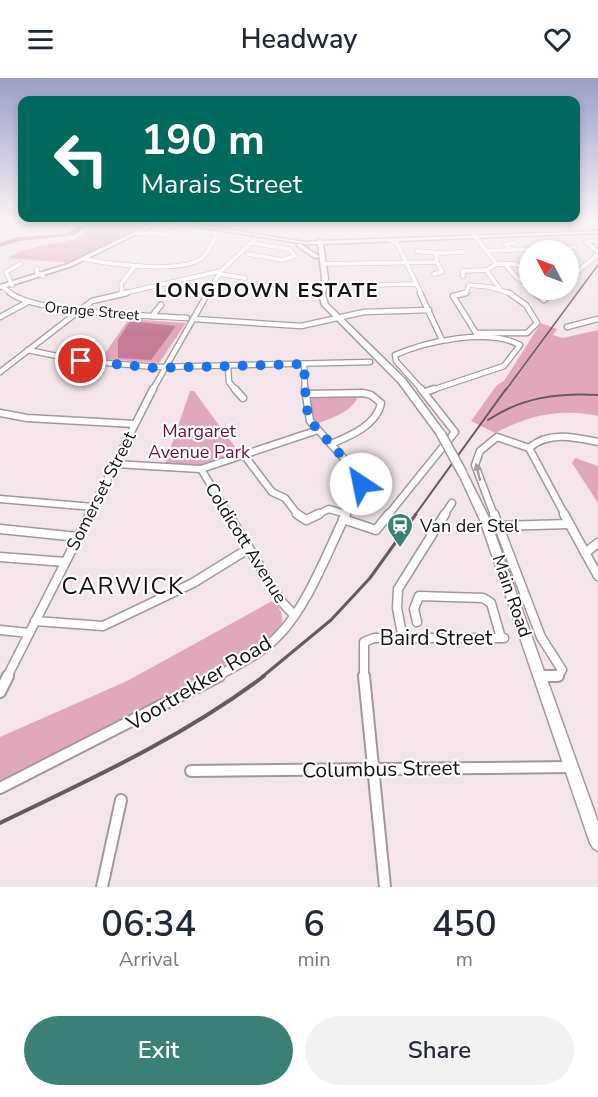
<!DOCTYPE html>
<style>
:root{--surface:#fff;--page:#f2f2f3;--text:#1f2937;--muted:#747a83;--accent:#3b8077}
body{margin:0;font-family:"Nunito Sans",sans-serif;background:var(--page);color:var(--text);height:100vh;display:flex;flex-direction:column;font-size:22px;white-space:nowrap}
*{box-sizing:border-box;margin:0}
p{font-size:20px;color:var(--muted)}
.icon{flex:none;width:33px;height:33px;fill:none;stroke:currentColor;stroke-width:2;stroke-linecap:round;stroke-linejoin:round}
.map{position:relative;height:809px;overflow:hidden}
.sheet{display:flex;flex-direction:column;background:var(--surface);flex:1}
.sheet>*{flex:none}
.guide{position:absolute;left:18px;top:18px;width:562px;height:126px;border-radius:12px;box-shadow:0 3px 9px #0003;background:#00695c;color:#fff;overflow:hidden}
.needle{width:39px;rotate:311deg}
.controls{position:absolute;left:519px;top:162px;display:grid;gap:12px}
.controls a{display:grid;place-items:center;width:60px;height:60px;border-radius:50%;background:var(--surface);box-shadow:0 3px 9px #0003;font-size:30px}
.pin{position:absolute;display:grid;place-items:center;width:51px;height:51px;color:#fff;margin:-26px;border:3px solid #fff;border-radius:50%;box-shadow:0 2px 6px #0007}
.me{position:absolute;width:66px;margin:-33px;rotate:326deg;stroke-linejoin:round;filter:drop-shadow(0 0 4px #0008)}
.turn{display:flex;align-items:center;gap:21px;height:126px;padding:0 24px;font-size:27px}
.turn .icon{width:78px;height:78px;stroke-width:2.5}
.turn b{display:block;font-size:42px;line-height:51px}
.eta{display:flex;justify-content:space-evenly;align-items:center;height:102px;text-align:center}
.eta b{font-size:36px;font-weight:600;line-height:42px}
.action{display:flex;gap:12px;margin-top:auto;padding:12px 24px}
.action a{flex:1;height:69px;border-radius:36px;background:var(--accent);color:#fff;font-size:24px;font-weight:600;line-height:69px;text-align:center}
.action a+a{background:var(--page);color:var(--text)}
header{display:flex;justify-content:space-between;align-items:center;height:78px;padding:0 24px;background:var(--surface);font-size:27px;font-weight:600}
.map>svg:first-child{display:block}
</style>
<header><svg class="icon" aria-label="menu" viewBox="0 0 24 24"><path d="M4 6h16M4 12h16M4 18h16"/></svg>Headway<svg class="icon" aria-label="heart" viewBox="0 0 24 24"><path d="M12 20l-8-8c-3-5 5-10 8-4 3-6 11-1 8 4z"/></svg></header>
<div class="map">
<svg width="598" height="809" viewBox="0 0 598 809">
<rect width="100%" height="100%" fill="#f3e5e9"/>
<g fill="#e1a8bc">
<polygon points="91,142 154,142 71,185 8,180 23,172 76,161 84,154"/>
<polygon points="129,241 186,245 159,285 101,281"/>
<path d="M541,245L557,251L553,257L563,260L598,252V338C560,330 530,337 495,355L471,343L497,307L504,303Z"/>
<polygon points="190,313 194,313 240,376 201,388 165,386"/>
<path d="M358,317C355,333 330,341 316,346L311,334V320Z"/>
<polygon points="575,380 598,388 598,425 572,385"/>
<path d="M274,522C279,530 285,537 281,547C266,582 45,681 0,703V659L127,603Z"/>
</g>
<polygon fill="#c57a95" points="130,243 176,248 151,282 118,280 118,262"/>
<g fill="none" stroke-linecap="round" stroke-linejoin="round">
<polygon fill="#c57a95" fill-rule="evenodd" points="82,142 88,142 89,146 75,157 19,163 0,169 0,165 18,159 65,156 83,145"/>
<defs>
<g id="street-far4">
<polyline points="203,142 219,144"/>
<polyline points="473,156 497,186 514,186 530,191"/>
<polyline points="392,163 397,165 421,216"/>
<polyline points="598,163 586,164 598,174"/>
<polyline points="511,172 505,166 516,165"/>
<polyline points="417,173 437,175"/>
<polyline points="486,173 575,169"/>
<polyline points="248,176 282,182 295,178 289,171 251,165"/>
<path d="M85,181C109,186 182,196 202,180C208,175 213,163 217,156L182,150L167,156L137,155"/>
<polyline points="323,186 437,184 436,177 439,175 464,174"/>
<polyline points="505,186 517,200 530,206"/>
<polyline points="37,191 37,195 43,198"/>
<polyline points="486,192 500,211"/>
<polyline points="219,196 245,200"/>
<polyline points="434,196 442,194 437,184"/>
<polyline points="463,198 463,193 486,192 497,186"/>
<polyline points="568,202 598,176"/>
<polyline points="12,207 6,194 20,186"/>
<polyline points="323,208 417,206"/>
<polyline points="3,209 12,216"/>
<polyline points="531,212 537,216"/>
<polyline points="549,212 553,214 550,216"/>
<polyline points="120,216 221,193"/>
<polyline points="122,216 121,206 135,188"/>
<polyline points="207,216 221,193 255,161"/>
<polyline points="460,216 466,215 469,207 490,209 512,216"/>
</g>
<g id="street-far3">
<path d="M10,215C38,236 148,237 187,240"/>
<polyline points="420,215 442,262"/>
<polyline points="466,215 453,218 476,255 527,255 537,245 526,227 509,215"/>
<polyline points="535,215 544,222 552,215"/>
<polyline points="152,238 161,227"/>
<polyline points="0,239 26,225"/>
<polyline points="194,241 301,248 364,234 429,232"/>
<polyline points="567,249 598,241"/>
<polyline points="28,272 81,283 156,289 370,284"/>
<polyline points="304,286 305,313"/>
<polyline points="228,288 229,304 236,313"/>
<polyline points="0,294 92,223 127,215"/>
<polyline points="152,313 208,215"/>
<path d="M423,313L396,283L395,277C427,263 488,250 520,267L504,288L429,313"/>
</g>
<g id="street-far2">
<polyline points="235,311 243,320"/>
<polyline points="305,311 310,343 357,395 361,406 345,437"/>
<polyline points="425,314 434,311"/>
<path d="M306,316L363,315L371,317L381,325C377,347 350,358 331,366"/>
<polyline points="0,335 27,340 134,346"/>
<polyline points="529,370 565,437"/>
<path d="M529,370C549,353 574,359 598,364"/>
<polyline points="244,377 272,414 285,420 298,437"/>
<polyline points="115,386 201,391 318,352"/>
<polyline points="201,391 229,437"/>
<polyline points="0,421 93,429"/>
<polyline points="89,437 153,311"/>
<polyline points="316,437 329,431 346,436"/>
<polyline points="388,437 455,354 421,311"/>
<polyline points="444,437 452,425"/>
<polyline points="494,437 475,387 480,373 497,359 529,370"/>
</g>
<g id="street-far1">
<polyline points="228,436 281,523 294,537"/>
<polyline points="297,436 306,442 319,436"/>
<polyline points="494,436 541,559 562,592 558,598 540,598"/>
<polyline points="564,436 598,498"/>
<polyline points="343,441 376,452 389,436"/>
<polyline points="500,448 569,446"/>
<polyline points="0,451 78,459"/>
<polyline points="585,475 598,465"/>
<polyline points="0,479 65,484"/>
<polyline points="35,543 103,548 193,505 248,471"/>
<polyline points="417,544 414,531 419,518 483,520 491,525 501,560"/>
<polyline points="0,552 29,555"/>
<polyline points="403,561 397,530 398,511 445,436"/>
<polyline points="7,599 90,436"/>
<path d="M216,599C237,587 261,576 278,558C307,529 328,473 346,436"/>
<polyline points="364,599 364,564 374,560 504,560"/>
</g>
<g id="street">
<polyline points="364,598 385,809"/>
<polyline points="540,598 558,598"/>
<polyline points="0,614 8,598"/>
<polyline points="191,693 571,689"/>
<polyline points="0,710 219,598"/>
<polyline points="102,809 121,722"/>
</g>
<g id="secondary">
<polygon points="7,142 15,142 0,145 0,143"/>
<polygon points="159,142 169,142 305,164 318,163 320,161 322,163 598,153 598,155 323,166 328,200 325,217 328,226 405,301 444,354 445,356 441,359 438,358 399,305 322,227 319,217 322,200 318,166 305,166 163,143 72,188 0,211 0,207 68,186"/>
<polygon points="591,142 595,142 598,143 598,146"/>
<polygon points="297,166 301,166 320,179 315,180 297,168"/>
<polygon points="463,393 467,396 490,442 598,744 598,773 593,770 590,765 480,442 459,396"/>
</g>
</defs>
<use href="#street-far4" stroke="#a4979b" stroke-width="5"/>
<use href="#street-far3" stroke="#a4979b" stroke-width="7"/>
<use href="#street-far2" stroke="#a4979b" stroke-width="9"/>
<use href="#street-far1" stroke="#a4979b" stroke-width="11"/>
<use href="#street" stroke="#a4979b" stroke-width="14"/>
<use href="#secondary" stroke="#a4979b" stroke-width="3"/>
<use href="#street-far4" stroke="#fff" stroke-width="4"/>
<use href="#street-far3" stroke="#fff" stroke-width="4.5"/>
<use href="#street-far2" stroke="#fff" stroke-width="6"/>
<use href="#street-far1" stroke="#fff" stroke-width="8"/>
<use href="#street" stroke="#fff" stroke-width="10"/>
<use href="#secondary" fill="#fff" fill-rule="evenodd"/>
<polyline stroke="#635b5d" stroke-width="1.5" points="505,313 598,187"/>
<g stroke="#635b5d" stroke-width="2">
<path d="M488,342C522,319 558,315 598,317"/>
<polyline points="415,437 506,311"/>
</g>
<polyline stroke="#635b5d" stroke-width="3" points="262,599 331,542 370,500 416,436"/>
<path stroke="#635b5d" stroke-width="4" d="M0,745C91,701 183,659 264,598"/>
<defs>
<polyline id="secondary-bridge" points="441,356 463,396"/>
</defs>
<use href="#secondary-bridge" stroke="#a4979b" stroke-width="11" stroke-linecap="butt"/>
<use href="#secondary-bridge" stroke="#fff" stroke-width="8"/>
</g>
<defs><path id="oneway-solid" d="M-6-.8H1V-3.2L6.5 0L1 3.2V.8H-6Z" transform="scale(1.5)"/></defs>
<use fill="#a1a0a0" href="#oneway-solid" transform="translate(478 394) rotate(-103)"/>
<linearGradient id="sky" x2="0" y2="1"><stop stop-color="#9a9dc7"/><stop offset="0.56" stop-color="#faf3f5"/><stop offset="1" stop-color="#faf3f5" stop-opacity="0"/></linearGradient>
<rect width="598" height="255" fill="url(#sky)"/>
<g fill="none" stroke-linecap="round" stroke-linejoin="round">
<polyline stroke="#1a73e8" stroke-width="10" stroke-dasharray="0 18" points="81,283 156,290 304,286 306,327 310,343 357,395 361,406"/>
</g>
<defs>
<symbol id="station-pin" viewBox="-11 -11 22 30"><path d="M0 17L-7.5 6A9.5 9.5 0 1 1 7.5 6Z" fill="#3b8077" stroke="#fff"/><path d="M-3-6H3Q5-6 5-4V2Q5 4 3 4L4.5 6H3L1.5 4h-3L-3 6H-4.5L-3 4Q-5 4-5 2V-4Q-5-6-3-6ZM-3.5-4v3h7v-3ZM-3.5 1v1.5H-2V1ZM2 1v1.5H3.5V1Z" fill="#fff"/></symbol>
</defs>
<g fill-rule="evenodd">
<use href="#station-pin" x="385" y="433" width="30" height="40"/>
</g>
<g text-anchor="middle" stroke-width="4.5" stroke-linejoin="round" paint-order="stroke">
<g font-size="15" fill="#151112" stroke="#fff">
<text transform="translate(92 233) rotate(5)" y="5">Orange Street</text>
</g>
<g font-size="18" fill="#6a0e3c" stroke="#fff">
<text x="199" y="359">Margaret<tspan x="199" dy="21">Avenue Park</tspan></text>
</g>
<g font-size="18" fill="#151112" stroke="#fff">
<text transform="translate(101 413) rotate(-63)" y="6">Somerset Street</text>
<text transform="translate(246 465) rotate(58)" y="6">Coldicott Avenue</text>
<text transform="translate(512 518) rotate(71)" y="6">Main Road</text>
</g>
<g font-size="18" fill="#151112" stroke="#fff" text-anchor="start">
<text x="420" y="454">Van der Stel</text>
</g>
<g font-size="20" font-weight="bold" letter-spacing="1.5" fill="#151112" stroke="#fff">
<text x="267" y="219">LONGDOWN ESTATE</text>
</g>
<g font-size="21" fill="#151112" stroke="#fff">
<text x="436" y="567">Baird Street</text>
<text transform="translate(199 605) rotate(-31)" y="7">Voortrekker Road</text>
<text transform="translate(381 691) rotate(-1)" y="7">Columbus Street</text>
</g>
<g font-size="24" letter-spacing="1.5" fill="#151112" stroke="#fff">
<text x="123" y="516">CARWICK</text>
</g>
</g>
</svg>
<div class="controls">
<a><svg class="needle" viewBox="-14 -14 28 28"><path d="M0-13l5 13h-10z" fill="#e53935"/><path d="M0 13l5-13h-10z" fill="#747a83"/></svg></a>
</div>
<div class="pin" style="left:81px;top:283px;background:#d93025"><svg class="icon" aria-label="arrive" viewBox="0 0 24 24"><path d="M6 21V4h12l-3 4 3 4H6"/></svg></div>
<svg class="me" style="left:361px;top:406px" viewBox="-20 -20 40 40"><circle r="19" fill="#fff"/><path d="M0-13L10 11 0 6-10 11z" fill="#1a73e8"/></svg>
<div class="guide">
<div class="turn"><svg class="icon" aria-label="left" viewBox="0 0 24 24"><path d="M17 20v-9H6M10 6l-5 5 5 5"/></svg><div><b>190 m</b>Marais Street</div></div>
</div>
</div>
<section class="sheet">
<div class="eta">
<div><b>06:34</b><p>Arrival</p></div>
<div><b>6</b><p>min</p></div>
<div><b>450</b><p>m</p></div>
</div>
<div class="action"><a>Exit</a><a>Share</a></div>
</section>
